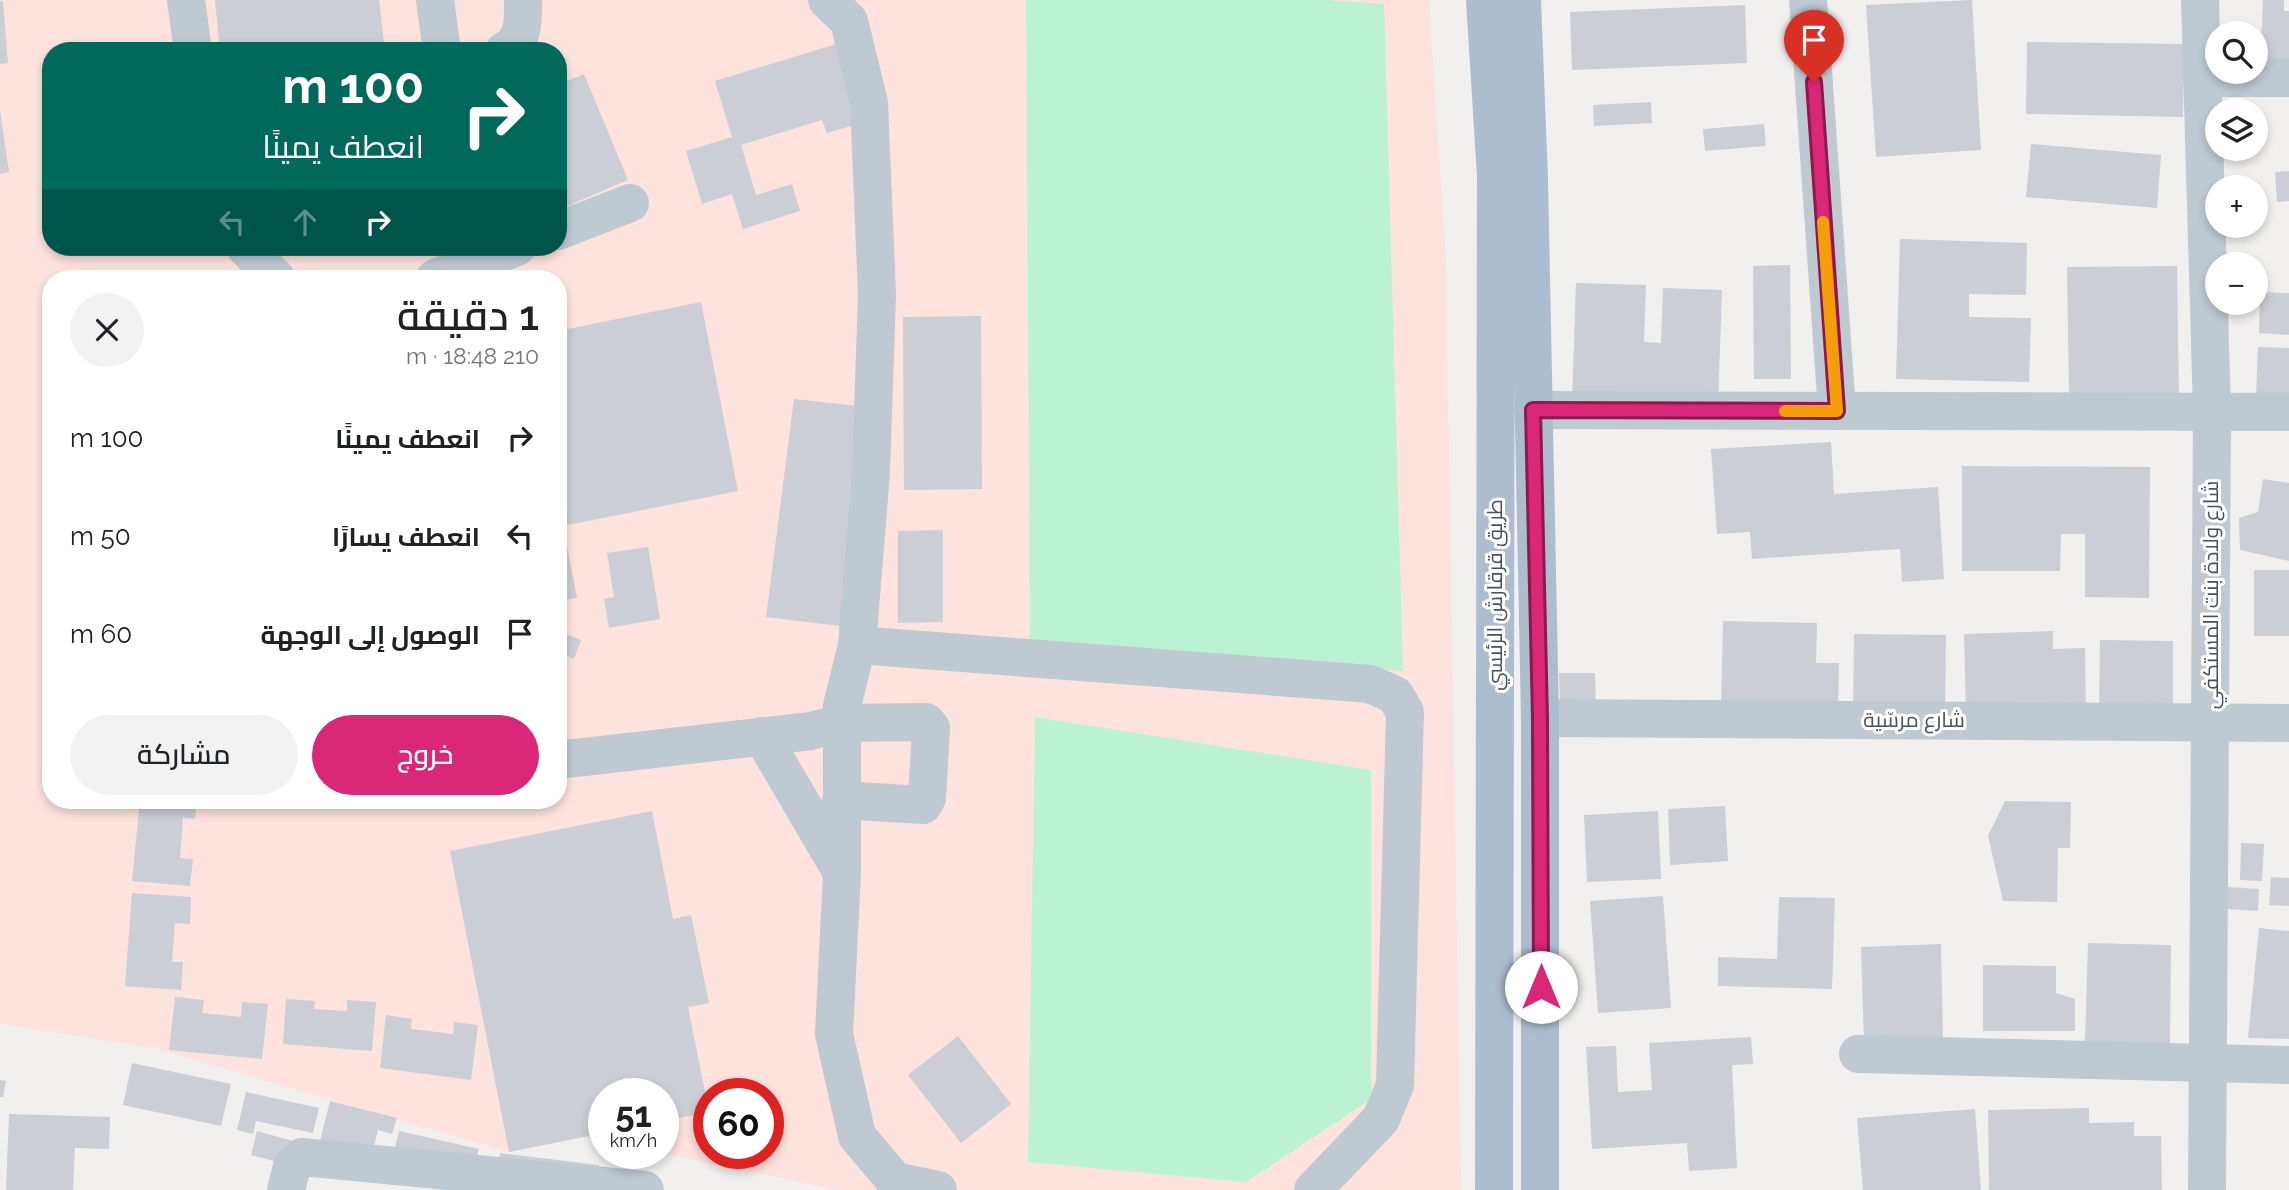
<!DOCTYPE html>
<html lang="ar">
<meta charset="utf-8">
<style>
:root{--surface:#fff;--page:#f2f2f2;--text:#202124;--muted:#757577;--accent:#db2777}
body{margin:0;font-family:Raleway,Cairo,sans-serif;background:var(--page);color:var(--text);direction:rtl;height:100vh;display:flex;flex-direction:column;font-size:26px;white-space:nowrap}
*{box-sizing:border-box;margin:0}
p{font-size:23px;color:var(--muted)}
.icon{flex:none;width:38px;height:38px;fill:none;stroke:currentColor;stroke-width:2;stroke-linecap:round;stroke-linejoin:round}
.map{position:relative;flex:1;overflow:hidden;direction:ltr}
.panel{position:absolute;left:42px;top:270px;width:525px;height:539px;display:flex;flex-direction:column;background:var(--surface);border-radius:28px;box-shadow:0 4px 10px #0003;direction:rtl}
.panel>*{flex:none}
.guide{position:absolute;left:42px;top:42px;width:525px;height:214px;border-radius:28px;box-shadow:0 4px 10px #0003;direction:rtl;background:#00695c;color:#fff;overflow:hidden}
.buttons{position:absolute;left:2205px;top:21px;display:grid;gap:14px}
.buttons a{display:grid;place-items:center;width:63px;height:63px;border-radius:50%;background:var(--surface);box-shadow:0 4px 10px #0003;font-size:35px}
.speed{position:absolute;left:588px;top:1078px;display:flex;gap:14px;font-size:35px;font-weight:700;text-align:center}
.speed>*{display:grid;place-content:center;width:91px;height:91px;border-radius:50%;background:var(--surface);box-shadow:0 4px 10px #0003;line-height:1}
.speed small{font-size:18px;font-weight:400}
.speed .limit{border:10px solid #d22;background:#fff;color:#111}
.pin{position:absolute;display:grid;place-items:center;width:60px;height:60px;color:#fff;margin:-72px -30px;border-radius:50% 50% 50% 0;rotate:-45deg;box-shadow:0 0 7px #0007}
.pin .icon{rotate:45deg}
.me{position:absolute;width:77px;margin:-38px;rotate:0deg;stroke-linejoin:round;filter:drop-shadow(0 0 5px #0008)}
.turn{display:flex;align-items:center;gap:24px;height:147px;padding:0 28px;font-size:32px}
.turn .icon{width:91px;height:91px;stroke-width:2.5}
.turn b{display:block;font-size:49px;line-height:60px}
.lanes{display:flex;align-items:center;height:66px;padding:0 28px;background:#0003;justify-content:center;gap:35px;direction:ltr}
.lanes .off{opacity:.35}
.round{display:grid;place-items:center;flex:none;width:74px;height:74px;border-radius:37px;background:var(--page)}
.summary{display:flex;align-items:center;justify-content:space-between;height:119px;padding:0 28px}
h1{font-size:42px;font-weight:600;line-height:52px}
.primary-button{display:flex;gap:14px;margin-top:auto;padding:14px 28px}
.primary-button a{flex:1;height:80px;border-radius:42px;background:var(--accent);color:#fff;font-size:28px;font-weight:600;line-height:80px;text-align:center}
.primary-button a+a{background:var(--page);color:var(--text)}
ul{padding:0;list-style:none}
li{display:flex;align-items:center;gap:21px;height:98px;padding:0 28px}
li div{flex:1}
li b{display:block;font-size:26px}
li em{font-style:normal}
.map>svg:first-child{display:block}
</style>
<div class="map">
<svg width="2289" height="1190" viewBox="0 0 2289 1190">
<rect width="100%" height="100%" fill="#f2efef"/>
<path fill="#fde2de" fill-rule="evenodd" d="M0,0H1429L1446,262L1461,1190H838L662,1153L663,1094H604V1141L585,1137L509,1152L153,1048L0,1024ZM51,51H558V247H51ZM51,278H558V800H51ZM709,1094H768V1153H709Z"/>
<g fill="#bbf2d3">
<polygon points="1026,0 1327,0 1384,4 1403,671 1030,641"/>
<polygon points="1035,717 1371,770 1371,1099 1246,1182 1028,1162"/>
</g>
<g fill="#cbced4">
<polygon points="215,0 379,0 385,51 220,51"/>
<polygon points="1972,0 1981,150 1876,157 1866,5"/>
<polygon points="2263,0 2284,0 2284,11 2289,11 2289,63 2260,65"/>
<polygon points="0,1 3,1 8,63 0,64"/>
<polygon points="1745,5 1747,63 1572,70 1570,12"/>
<polygon points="2027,42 2184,44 2183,117 2026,114"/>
<polygon points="836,44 861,123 827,133 822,120 741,145 756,195 792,184 800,211 743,229 732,194 702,204 686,151 732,137 715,81"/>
<polygon points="584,74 628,180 558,210 558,85"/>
<polygon points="1651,102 1652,123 1594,126 1593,105"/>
<polygon points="0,110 9,172 0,174"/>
<polygon points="1764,124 1766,146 1705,151 1703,129"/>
<polygon points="2031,144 2161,155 2157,208 2026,197"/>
<polygon points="2289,171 2289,201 2277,202 2275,172"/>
<polygon points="1900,239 2027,243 2026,295 1969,294 1969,317 2031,318 2029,382 1896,379"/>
<polygon points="1790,265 1791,379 1754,379 1753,266"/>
<polygon points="2177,266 2179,395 2069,397 2067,267"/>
<polygon points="1576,283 1646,285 1644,342 1661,343 1663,288 1722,290 1718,406 1572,401"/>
<polygon points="2260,292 2289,293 2289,335 2259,333"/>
<polygon points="701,302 738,491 563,526 577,598 561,601 558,588 558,331"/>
<polygon points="981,316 982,489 904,490 903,317"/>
<polygon points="2258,347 2289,348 2289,397 2256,396"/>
<polygon points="794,399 867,407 840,626 766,617"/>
<polygon points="46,405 51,405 51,448 49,448"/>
<polygon points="1831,442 1834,494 1938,487 1944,579 1902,582 1900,549 1752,559 1750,532 1717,534 1711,449"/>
<polygon points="1962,466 2150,467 2149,598 2085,597 2085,534 2061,534 2060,571 1962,571"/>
<polygon points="2263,479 2289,483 2289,561 2240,550 2239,518 2258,512"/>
<polygon points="943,530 943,622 898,623 898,531"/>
<polygon points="648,547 660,619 609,628 604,599 614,597 607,553"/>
<rect x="2254" y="570" width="35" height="66"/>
<polygon points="1723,621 1817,623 1816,663 1839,663 1838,709 1721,707"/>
<polygon points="558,631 581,640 574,659 558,652"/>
<polygon points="2053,631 2053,649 2085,648 2086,715 1966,718 1964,634"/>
<polygon points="1854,634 1946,635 1945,712 1853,711"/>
<polygon points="2100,640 2173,641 2173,717 2099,717"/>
<polygon points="1559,673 1595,673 1596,704 1560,704"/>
<polygon points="140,800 197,800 195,819 183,818 180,858 193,859 190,886 132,881"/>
<polygon points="2005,801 2071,802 2070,848 2058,848 2057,902 2003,901 1988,836"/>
<polygon points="1725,806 1728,861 1670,865 1668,809"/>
<polygon points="652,811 673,919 691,915 709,1003 688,1007 709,1112 663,1121 663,1094 604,1094 604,1133 509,1152 450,851"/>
<polygon points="1658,811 1661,879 1587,882 1584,815"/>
<polygon points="2241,843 2264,844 2262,881 2240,880"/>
<polygon points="2271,877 2289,878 2289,906 2269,905"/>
<polygon points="2228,887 2259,889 2258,911 2226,909"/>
<polygon points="132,893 191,897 190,924 175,923 172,962 183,962 181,990 125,986"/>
<polygon points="1663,896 1671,1008 1598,1013 1590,901"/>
<polygon points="1779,897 1835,898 1832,989 1718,986 1718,957 1777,959"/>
<polygon points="2259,928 2289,931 2289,1039 2248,1038"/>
<polygon points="2088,943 2171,945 2170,1044 2085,1042"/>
<polygon points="1941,944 1943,1040 1864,1042 1861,947"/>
<polygon points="1983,965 2056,966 2056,993 2075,999 2075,1031 1983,1031"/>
<polygon points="175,997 204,1000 202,1013 241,1017 242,1002 268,1004 262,1059 169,1050"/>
<polygon points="286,999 315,1001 314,1009 347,1011 347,1000 376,1002 372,1051 283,1044"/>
<polygon points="386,1015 412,1019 411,1029 453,1034 454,1022 478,1025 471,1080 380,1068"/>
<polygon points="958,1036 1011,1104 961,1143 908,1075"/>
<polygon points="1751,1037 1753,1064 1732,1065 1737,1168 1689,1171 1687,1143 1592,1149 1586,1047 1616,1046 1618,1092 1652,1090 1649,1043"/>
<polygon points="132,1063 231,1084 221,1126 123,1105"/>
<polygon points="0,1080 6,1081 3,1097 0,1097"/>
<polygon points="246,1092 319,1108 313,1133 256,1121 253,1134 237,1130"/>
<polygon points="330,1101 397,1118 392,1134 378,1130 370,1162 318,1149"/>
<polygon points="2089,1108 2089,1123 2134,1122 2134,1136 2161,1136 2162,1190 1989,1190 1988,1110"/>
<polygon points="1975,1109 1981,1190 1863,1190 1857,1118"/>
<polygon points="9,1114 110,1117 109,1149 75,1148 73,1190 6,1190"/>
<polygon points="257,1131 293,1141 288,1165 251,1155"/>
<polygon points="399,1131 479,1149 474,1169 394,1151"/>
<polygon points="500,1153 599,1165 597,1178 498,1166"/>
</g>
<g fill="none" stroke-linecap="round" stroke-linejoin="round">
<g stroke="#bfc9d2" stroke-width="38">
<polyline points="186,0 193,51"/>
<polyline points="435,0 442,51"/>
<polyline points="827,0 849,21 869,103 877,295 871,472 857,645 842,706 842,873 834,1034 857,1136 895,1181 938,1190"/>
<polyline points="1808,0 1837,411"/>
<polyline points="2200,0 2212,412 2207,1190"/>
<path d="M504,51C525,41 523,20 523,0"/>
<polyline points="2202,78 2289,78"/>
<polyline points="558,231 630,203"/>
<polyline points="245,247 276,278"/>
<polyline points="435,278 517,247"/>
<polyline points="1533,410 2289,412"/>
<polyline points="857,645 1370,684 1395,695 1405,712 1395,1085 1381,1119 1313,1190"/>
<polyline points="1540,718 2289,723"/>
<polyline points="762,736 841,871"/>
<polyline points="558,760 811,731 841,723 926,722 931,728 927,798 923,805 841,800"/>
<polyline points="1858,1054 2289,1065"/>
<polyline points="286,1190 292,1166 302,1157 645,1190"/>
</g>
<g stroke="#adbdd0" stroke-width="38">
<polyline points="1485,0 1496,176 1494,1190"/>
<polyline points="1522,0 1529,179 1540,718 1540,1190"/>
</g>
</g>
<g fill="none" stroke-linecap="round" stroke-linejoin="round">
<defs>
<polyline id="route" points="1541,987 1540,719 1533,410 1837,411 1814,82"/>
</defs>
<use href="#route" stroke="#8e194d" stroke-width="18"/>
<use href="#route" stroke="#db2777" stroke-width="12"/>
<polyline stroke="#f59e0b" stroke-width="12" points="1785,411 1837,411 1823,222"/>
</g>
<g text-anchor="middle" stroke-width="6" stroke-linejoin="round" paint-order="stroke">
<g font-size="21" fill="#46515e" stroke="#fff">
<text transform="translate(1495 595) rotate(-90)" y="7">طريق قرقارش الرئيسي</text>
<text transform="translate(2211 595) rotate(-90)" y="7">شارع ولادة بنت المستكفي</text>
<text x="1914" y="727">شارع مرسّية</text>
</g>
</g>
</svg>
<div class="buttons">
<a><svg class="icon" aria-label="search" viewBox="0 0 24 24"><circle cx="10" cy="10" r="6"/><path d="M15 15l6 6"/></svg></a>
<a><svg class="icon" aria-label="layers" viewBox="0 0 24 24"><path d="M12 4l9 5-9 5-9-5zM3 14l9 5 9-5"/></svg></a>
<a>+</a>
<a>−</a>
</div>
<div class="speed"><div>51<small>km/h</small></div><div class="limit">60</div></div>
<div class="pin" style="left:1814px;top:82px;background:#d93025"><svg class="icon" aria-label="arrive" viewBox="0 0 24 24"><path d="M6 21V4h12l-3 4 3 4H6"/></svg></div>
<svg class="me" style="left:1541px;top:987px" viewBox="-20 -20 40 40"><circle r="19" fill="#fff"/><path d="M0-13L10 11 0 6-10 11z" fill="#db2777"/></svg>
<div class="guide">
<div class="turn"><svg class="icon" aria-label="right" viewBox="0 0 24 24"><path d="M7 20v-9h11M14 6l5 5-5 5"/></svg><div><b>100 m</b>انعطف يمينًا</div></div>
<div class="lanes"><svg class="icon off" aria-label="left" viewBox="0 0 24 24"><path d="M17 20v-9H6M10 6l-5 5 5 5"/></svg><svg class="icon off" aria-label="ahead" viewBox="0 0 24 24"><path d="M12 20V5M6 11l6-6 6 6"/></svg><svg class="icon" aria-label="right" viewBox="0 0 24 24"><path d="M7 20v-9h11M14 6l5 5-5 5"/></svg></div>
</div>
<section class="panel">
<div class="summary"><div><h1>1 دقيقة</h1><p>210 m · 18:48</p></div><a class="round"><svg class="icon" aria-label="close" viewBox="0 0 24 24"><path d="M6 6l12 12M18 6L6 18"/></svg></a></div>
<ul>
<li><svg class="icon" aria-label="right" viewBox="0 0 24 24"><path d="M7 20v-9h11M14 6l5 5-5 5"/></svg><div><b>انعطف يمينًا</b></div><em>100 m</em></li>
<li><svg class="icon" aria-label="left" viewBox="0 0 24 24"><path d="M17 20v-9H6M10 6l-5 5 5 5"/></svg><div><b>انعطف يسارًا</b></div><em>50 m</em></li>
<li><svg class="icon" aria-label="arrive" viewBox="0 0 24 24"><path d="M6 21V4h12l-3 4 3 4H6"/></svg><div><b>الوصول إلى الوجهة</b></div><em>60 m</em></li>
</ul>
<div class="primary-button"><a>خروج</a><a>مشاركة</a></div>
</section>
</div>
